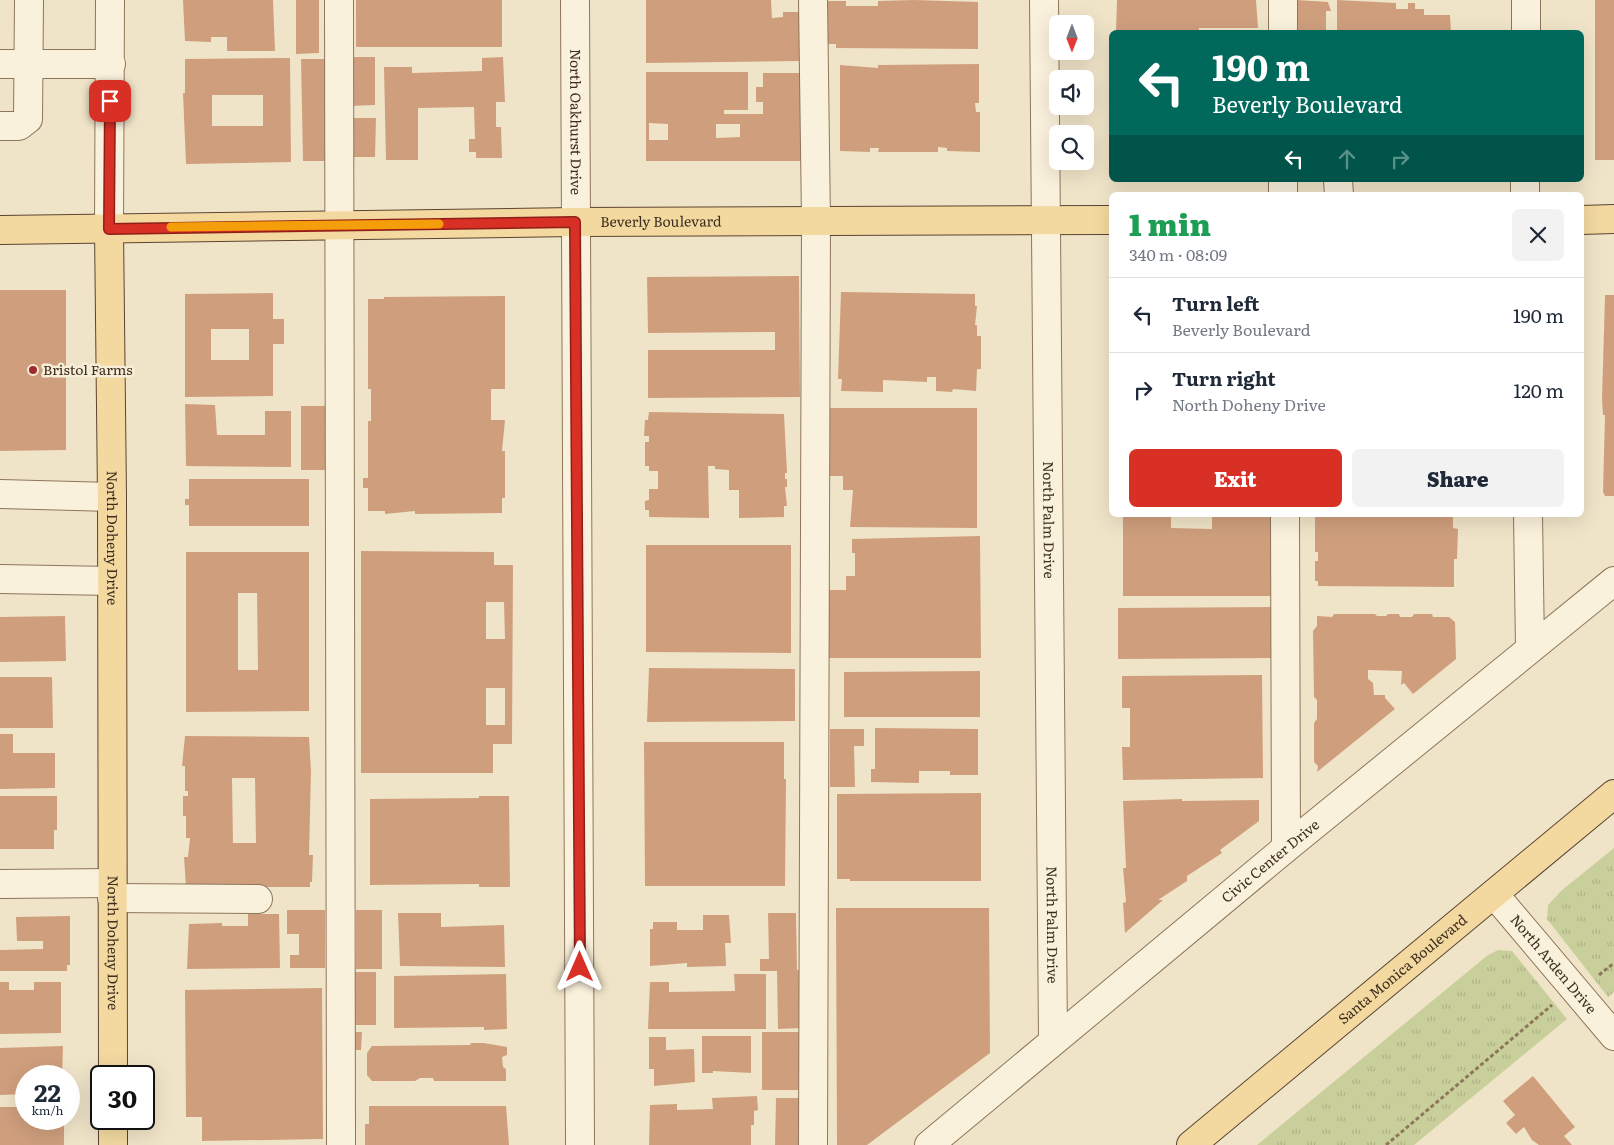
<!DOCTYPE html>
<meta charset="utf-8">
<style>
:root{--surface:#fff;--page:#f2f2f3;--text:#1f2937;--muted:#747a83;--line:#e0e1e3;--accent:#d93025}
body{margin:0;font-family:Literata,serif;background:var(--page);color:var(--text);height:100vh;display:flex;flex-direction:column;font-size:19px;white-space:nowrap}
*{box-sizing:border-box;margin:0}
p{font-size:16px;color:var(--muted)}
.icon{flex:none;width:28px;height:28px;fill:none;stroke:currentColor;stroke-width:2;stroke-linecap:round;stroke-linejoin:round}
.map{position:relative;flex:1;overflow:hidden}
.sheet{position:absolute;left:1109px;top:192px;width:475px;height:325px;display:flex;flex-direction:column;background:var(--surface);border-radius:8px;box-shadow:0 5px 20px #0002}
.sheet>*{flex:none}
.banner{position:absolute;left:1109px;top:30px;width:475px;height:152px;border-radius:8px;box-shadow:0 5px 20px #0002;background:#00695c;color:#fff;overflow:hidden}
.needle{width:32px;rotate:180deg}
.buttons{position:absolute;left:1049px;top:15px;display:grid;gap:10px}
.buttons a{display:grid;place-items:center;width:45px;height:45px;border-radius:8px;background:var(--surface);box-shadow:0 5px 20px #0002;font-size:25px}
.speed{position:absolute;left:15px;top:1065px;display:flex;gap:10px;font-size:25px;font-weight:700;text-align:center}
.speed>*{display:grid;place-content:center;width:65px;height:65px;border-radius:50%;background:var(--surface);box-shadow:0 5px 20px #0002;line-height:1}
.speed small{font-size:12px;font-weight:400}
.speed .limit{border:2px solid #111;border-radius:8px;background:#fff;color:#111}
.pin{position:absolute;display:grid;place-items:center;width:42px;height:42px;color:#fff;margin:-21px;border-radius:10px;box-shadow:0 2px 8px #0006}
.me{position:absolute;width:55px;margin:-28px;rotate:0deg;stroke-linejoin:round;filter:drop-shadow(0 0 4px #0008)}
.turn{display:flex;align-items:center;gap:18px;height:105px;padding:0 20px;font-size:22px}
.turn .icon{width:65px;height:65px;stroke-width:2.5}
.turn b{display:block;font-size:35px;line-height:42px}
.lanes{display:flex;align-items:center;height:48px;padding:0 20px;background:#0003;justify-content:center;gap:25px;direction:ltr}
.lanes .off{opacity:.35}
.round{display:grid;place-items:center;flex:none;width:52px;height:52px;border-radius:8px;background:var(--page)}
.head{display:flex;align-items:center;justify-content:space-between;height:85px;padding:0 20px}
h1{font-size:30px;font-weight:800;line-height:38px;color:#1e9e55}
.cta{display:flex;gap:10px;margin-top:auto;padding:10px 20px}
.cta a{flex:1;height:58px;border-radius:8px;background:var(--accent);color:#fff;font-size:20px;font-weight:800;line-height:58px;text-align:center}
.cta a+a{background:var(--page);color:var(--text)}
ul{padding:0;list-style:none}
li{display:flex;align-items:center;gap:15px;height:75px;padding:0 20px;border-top:1px solid var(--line)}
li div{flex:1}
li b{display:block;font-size:19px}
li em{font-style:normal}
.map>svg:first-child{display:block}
</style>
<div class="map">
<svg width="1614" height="1145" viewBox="0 0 1614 1145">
<defs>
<pattern id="grass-tufts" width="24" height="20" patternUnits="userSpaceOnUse" patternTransform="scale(1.25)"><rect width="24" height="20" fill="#c9cf9b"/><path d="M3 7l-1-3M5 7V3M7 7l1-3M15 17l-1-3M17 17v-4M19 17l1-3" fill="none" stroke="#aeb285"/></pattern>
</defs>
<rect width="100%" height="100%" fill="#f0e4c8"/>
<g fill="url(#grass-tufts)">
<polygon points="1614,848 1614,992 1608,997 1547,919 1548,905 1561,891"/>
<polygon points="1498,950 1512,951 1567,1019 1414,1145 1257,1145 1488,955"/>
</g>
<g fill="#cf9f7d" fill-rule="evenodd">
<polygon points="183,0 273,0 275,51 227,51 227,37 211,37 211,42 185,41"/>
<polygon points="296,0 319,0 319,53 296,54"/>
<rect x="356" y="0" width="146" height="47"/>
<polygon points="646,0 771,0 772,18 783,17 783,12 799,12 800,61 646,63"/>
<polygon points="914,0 978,2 978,49 836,48 836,44 822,44 823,1 846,1 846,6 878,6 878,1"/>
<polygon points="1117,0 1256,0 1258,28 1199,28 1199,32 1116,32"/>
<polygon points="1297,0 1328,2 1331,11 1326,11 1326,32 1297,32"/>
<polygon points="1337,0 1396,3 1396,9 1408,9 1408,3 1415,3 1415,9 1424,9 1424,15 1450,15 1451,32 1337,31"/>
<rect x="1595" y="0" width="19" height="160"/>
<polygon points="350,57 375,57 375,105 351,106"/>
<polygon points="503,57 505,102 496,102 496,127 501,127 502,158 476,158 476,152 469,152 469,139 475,139 474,107 418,108 418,160 386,160 384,67 412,67 412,73 482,71 482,58"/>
<path d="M290,58L291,162L186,164L183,93H185V59ZM212,95H263V126H212Z"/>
<polygon points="301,59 325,59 326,161 303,161"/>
<polygon points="979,64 979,103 975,103 976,112 980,112 980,152 947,151 947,148 938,147 938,152 878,152 879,148 870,148 870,152 840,151 840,65 878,68 878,65"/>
<path d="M646,72H748V110H724V114H763V102H756V87H763V73H801V161H646ZM649,123L668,124V140H649ZM716,124H740V137L716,138Z"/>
<polygon points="351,118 376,118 375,157 350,157"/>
<polygon points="799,276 800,397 648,398 648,350 775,350 775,332 648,333 647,277"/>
<polygon points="0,290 66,290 66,450 0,451"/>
<polygon points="841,292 975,294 975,306 977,306 975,325 977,325 977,336 981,336 981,369 977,369 976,391 953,389 952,392 936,391 936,377 927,377 927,382 883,380 883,392 841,391 842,379 838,379"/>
<path d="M273,293V319H284V344H273V396L185,397V294ZM211,329H249V360H211Z"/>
<polygon points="1605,295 1614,295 1614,496 1605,496 1603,492 1605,415 1603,415 1602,399"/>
<polygon points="505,296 505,389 491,389 491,420 505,420 502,451 505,451 505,498 502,498 502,513 415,514 415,511 385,514 385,511 368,511 368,488 363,488 363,478 368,478 368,421 371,421 371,389 368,389 368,299 384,299 384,297"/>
<polygon points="185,404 215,405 217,435 265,435 265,411 291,411 291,467 186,466"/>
<polygon points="301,406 326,406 325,470 301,470"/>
<polygon points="824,408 977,408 977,528 850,527 853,490 843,490 843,476 824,476"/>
<polygon points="649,412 784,414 787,473 785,473 785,479 787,479 787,487 785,487 787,506 784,506 784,517 739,518 739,490 729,490 729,470 715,469 715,466 708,466 709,518 649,517 649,510 645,510 645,501 649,500 649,489 658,489 658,471 649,471 649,466 645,466 645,442 649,442 649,436 644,436 645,420 648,420"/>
<polygon points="189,479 309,479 309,526 189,526 189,505 185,505 185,499 189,499"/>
<polygon points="1123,515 1171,515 1171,528 1212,529 1212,515 1275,515 1275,596 1123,596"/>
<polygon points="1315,515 1453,515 1453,528 1458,529 1457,559 1454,559 1454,587 1318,586 1318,581 1315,581 1315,561 1318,561 1318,552 1315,552"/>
<polygon points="980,536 981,658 827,658 827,590 846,590 846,576 855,576 855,553 852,553 852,539"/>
<polygon points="646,545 791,545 791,653 646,652"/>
<path d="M361,551L494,552V565H513L512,744H493V773H361ZM486,602H504L505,639H486ZM486,688H505V725H486Z"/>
<path d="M186,552H309V711L186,712ZM238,593H257L258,670H238Z"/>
<polygon points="1272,607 1272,658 1118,659 1118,608"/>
<polygon points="1334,614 1375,614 1377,616 1386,616 1388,614 1399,614 1400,617 1412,617 1414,614 1432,614 1433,617 1449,617 1455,622 1456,659 1413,694 1404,683 1401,685 1402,671 1368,670 1368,679 1373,683 1374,695 1385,695 1385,698 1395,709 1317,772 1318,766 1314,762 1314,723 1317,719 1317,700 1314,697 1313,631 1317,626 1317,616 1332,617"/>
<polygon points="65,616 66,661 0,662 0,617"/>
<polygon points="649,668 795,669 795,721 647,722"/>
<polygon points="980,671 980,717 844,717 844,672"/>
<polygon points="1262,675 1263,778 1123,780 1122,747 1130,747 1130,708 1122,708 1122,676"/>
<polygon points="0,677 52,677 53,728 0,728"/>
<polygon points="875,728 978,729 978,775 950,775 950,771 919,771 919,783 871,782 871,769 875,769"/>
<polygon points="830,729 864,729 864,746 854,746 855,787 830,787"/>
<polygon points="0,734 13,734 13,753 55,753 55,788 0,789"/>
<path d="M185,736L309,737L311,771L309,855H313L312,882H310V887H186L184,857H188L190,838H186V816H183V796H188V791H185V766H182ZM232,778H255L256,843H233Z"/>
<polygon points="644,742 784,742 784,779 786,779 785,886 645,886"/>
<polygon points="981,793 981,881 850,881 850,879 837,879 837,794"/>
<polygon points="0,796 57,796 57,830 54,830 54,849 0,849"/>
<polygon points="479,796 509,796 510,887 479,887 479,884 370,885 370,799 479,798"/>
<polygon points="1182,799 1182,801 1259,800 1259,821 1220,850 1222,853 1187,876 1187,881 1158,900 1163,900 1125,933 1123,903 1126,902 1123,868 1126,868 1123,801"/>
<polygon points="836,908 989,908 990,1053 867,1145 837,1145"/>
<polygon points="287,910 325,910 325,968 290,968 290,955 299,955 299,934 287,934"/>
<rect x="356" y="910" width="26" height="59"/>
<polygon points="398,913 441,913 441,927 504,925 505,967 400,966"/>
<polygon points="768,913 796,913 797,970 801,970 802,1028 778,1029 777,971 760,971 760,959 769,959"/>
<polygon points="248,914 279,914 280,968 187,969 189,924 222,923 222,926 248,926"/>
<polygon points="703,915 729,915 731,943 725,943 726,966 687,967 687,963 650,966 650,929 653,929 653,922 677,922 677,930 703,930"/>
<polygon points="70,916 70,965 67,965 67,971 0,971 0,950 43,949 43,941 17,941 16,917"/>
<rect x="353" y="972" width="23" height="53"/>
<polygon points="506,974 507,1029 484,1030 484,1027 394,1028 394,976"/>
<polygon points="734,974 766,974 766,1029 648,1029 650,982 669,982 669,992 735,991"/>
<polygon points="0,982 9,982 9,990 34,990 34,982 61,982 61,1033 0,1034"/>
<polygon points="322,988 323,1139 202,1141 202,1117 186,1117 185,990"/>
<polygon points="352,1032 362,1032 361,1050 352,1050"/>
<rect x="762" y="1032" width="40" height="58"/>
<polygon points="702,1036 751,1036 751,1073 713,1071 713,1073 702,1073"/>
<polygon points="649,1037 666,1037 666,1050 694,1049 695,1082 654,1086 654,1069 649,1069"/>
<polygon points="471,1043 484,1043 507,1047 507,1055 502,1057 503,1067 506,1069 506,1081 434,1081 433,1078 420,1078 415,1081 372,1081 367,1075 367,1053 372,1046 470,1045"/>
<polygon points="63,1046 62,1076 26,1076 26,1094 0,1095 0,1048"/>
<polygon points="1533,1076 1575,1127 1564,1136 1572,1145 1539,1145 1532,1140 1524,1127 1516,1134 1506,1123 1515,1115 1503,1101"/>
<polygon points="757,1096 758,1110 754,1111 754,1125 751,1125 751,1145 649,1145 650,1105 677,1104 677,1110 713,1109 712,1098"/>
<polygon points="776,1098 799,1098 799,1145 775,1145"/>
<polygon points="369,1106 506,1106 509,1145 365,1145 365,1124 369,1124"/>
<polygon points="0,1107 26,1107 26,1119 36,1119 36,1123 64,1123 64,1145 0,1145"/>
</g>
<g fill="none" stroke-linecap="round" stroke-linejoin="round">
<defs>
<g id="minor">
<polyline points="339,0 341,1145"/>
<path id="s1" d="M575,0L580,1145"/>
<path id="s2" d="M1044,0L1053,1040"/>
<polyline points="1283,0 1283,32"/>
<polyline points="1526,32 1526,0"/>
<polyline points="0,64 111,64"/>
<polyline points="0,126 19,126 28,119 29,0"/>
<polyline points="1283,180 1283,195"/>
<polyline points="1338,180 1339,195"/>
<polyline points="1525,195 1525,180"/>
<polyline points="109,229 110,0"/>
<polyline points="0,494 112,497"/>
<polyline points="1285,515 1286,848"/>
<polyline points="1528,515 1530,648"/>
<polyline points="0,579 112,581"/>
<polyline points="0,884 112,883"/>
<path id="s3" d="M1494,894L1614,1036"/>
<polyline points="112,898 258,899"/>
<polyline points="813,1145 816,221 813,0"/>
<path id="s4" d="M929,1145L1286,848L1614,581"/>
</g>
<g id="major">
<polyline points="1581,220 1614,219"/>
<path id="s5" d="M109,229L112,497L113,1076"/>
<path id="s6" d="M0,230L575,222L1111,220"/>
<polyline points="113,1119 113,1145"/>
<path id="s7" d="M1191,1145L1614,794"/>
</g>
</defs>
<use href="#minor" stroke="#8d765c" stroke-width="30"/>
<use href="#major" stroke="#5b4430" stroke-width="30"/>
<g stroke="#8d765c" stroke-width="3" stroke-dasharray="4 2.5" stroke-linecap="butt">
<polyline points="1599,975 1614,963"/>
<polyline points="1386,1145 1552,1005"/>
</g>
<use href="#minor" stroke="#faf1dc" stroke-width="28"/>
<use href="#major" stroke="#f3d9a0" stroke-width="28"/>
</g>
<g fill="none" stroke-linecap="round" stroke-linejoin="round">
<defs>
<polyline id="route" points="110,101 109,229 575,222 580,967"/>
</defs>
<use href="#route" stroke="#8d1f18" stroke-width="12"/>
<use href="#route" stroke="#d93025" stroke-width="9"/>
<polyline stroke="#f59e0b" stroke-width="9" points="171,227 439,224"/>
</g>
<circle fill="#9e2a2b" stroke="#f7eed8" stroke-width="2" cx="33" cy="370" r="5"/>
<g text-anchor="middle" stroke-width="5" stroke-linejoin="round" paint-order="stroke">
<g font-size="14" fill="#3d2e20" stroke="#f7eed8">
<text dy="5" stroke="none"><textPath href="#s1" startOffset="122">North Oakhurst Drive</textPath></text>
<text dy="5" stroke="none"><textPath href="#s6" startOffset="661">Beverly Boulevard</textPath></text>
<text dy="5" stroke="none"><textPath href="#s2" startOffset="520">North Palm Drive</textPath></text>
<text dy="5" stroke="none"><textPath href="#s5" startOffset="309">North Doheny Drive</textPath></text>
<text dy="5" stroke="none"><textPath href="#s4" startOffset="444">Civic Center Drive</textPath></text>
<text dy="5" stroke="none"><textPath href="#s2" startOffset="925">North Palm Drive</textPath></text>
<text dy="5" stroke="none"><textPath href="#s5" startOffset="714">North Doheny Drive</textPath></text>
<text dy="5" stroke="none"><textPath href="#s3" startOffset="92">North Arden Drive</textPath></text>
<text dy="5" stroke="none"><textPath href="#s7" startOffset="275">Santa Monica Boulevard</textPath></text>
</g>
<g font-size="14" fill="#3d2e20" stroke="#f7eed8" text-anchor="start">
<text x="43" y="375">Bristol Farms</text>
</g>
</g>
</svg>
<div class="buttons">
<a><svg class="needle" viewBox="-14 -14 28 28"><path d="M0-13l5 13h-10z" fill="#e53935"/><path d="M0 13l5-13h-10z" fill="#747a83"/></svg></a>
<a><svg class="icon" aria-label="sound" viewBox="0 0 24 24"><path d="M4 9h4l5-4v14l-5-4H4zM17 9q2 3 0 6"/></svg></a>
<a><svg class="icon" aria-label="search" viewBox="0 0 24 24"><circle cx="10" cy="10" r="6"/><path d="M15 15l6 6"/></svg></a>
</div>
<div class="speed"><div>22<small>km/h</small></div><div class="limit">30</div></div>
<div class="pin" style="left:110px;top:101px;background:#d93025"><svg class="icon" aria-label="arrive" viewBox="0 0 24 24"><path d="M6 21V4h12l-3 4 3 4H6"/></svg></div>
<svg class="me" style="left:580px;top:967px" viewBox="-20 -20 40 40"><path d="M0-17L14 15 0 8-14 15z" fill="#d93025" stroke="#fff" stroke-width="4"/></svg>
<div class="banner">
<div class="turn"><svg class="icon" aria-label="left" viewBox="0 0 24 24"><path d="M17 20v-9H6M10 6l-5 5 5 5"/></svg><div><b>190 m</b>Beverly Boulevard</div></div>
<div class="lanes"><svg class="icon" aria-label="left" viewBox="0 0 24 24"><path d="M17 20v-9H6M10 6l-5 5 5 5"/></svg><svg class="icon off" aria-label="ahead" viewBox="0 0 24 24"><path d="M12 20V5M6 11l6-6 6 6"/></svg><svg class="icon off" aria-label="right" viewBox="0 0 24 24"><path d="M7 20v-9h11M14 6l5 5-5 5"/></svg></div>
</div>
<section class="sheet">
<div class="head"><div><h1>1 min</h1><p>340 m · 08:09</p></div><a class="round"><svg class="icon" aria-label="close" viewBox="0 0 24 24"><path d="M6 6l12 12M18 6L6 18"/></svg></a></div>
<ul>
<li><svg class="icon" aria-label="left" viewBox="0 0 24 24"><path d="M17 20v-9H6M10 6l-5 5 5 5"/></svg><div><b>Turn left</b><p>Beverly Boulevard</p></div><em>190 m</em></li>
<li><svg class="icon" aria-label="right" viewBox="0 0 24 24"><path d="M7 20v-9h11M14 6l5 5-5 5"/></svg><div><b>Turn right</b><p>North Doheny Drive</p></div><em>120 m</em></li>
</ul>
<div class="cta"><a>Exit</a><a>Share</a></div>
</section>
</div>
